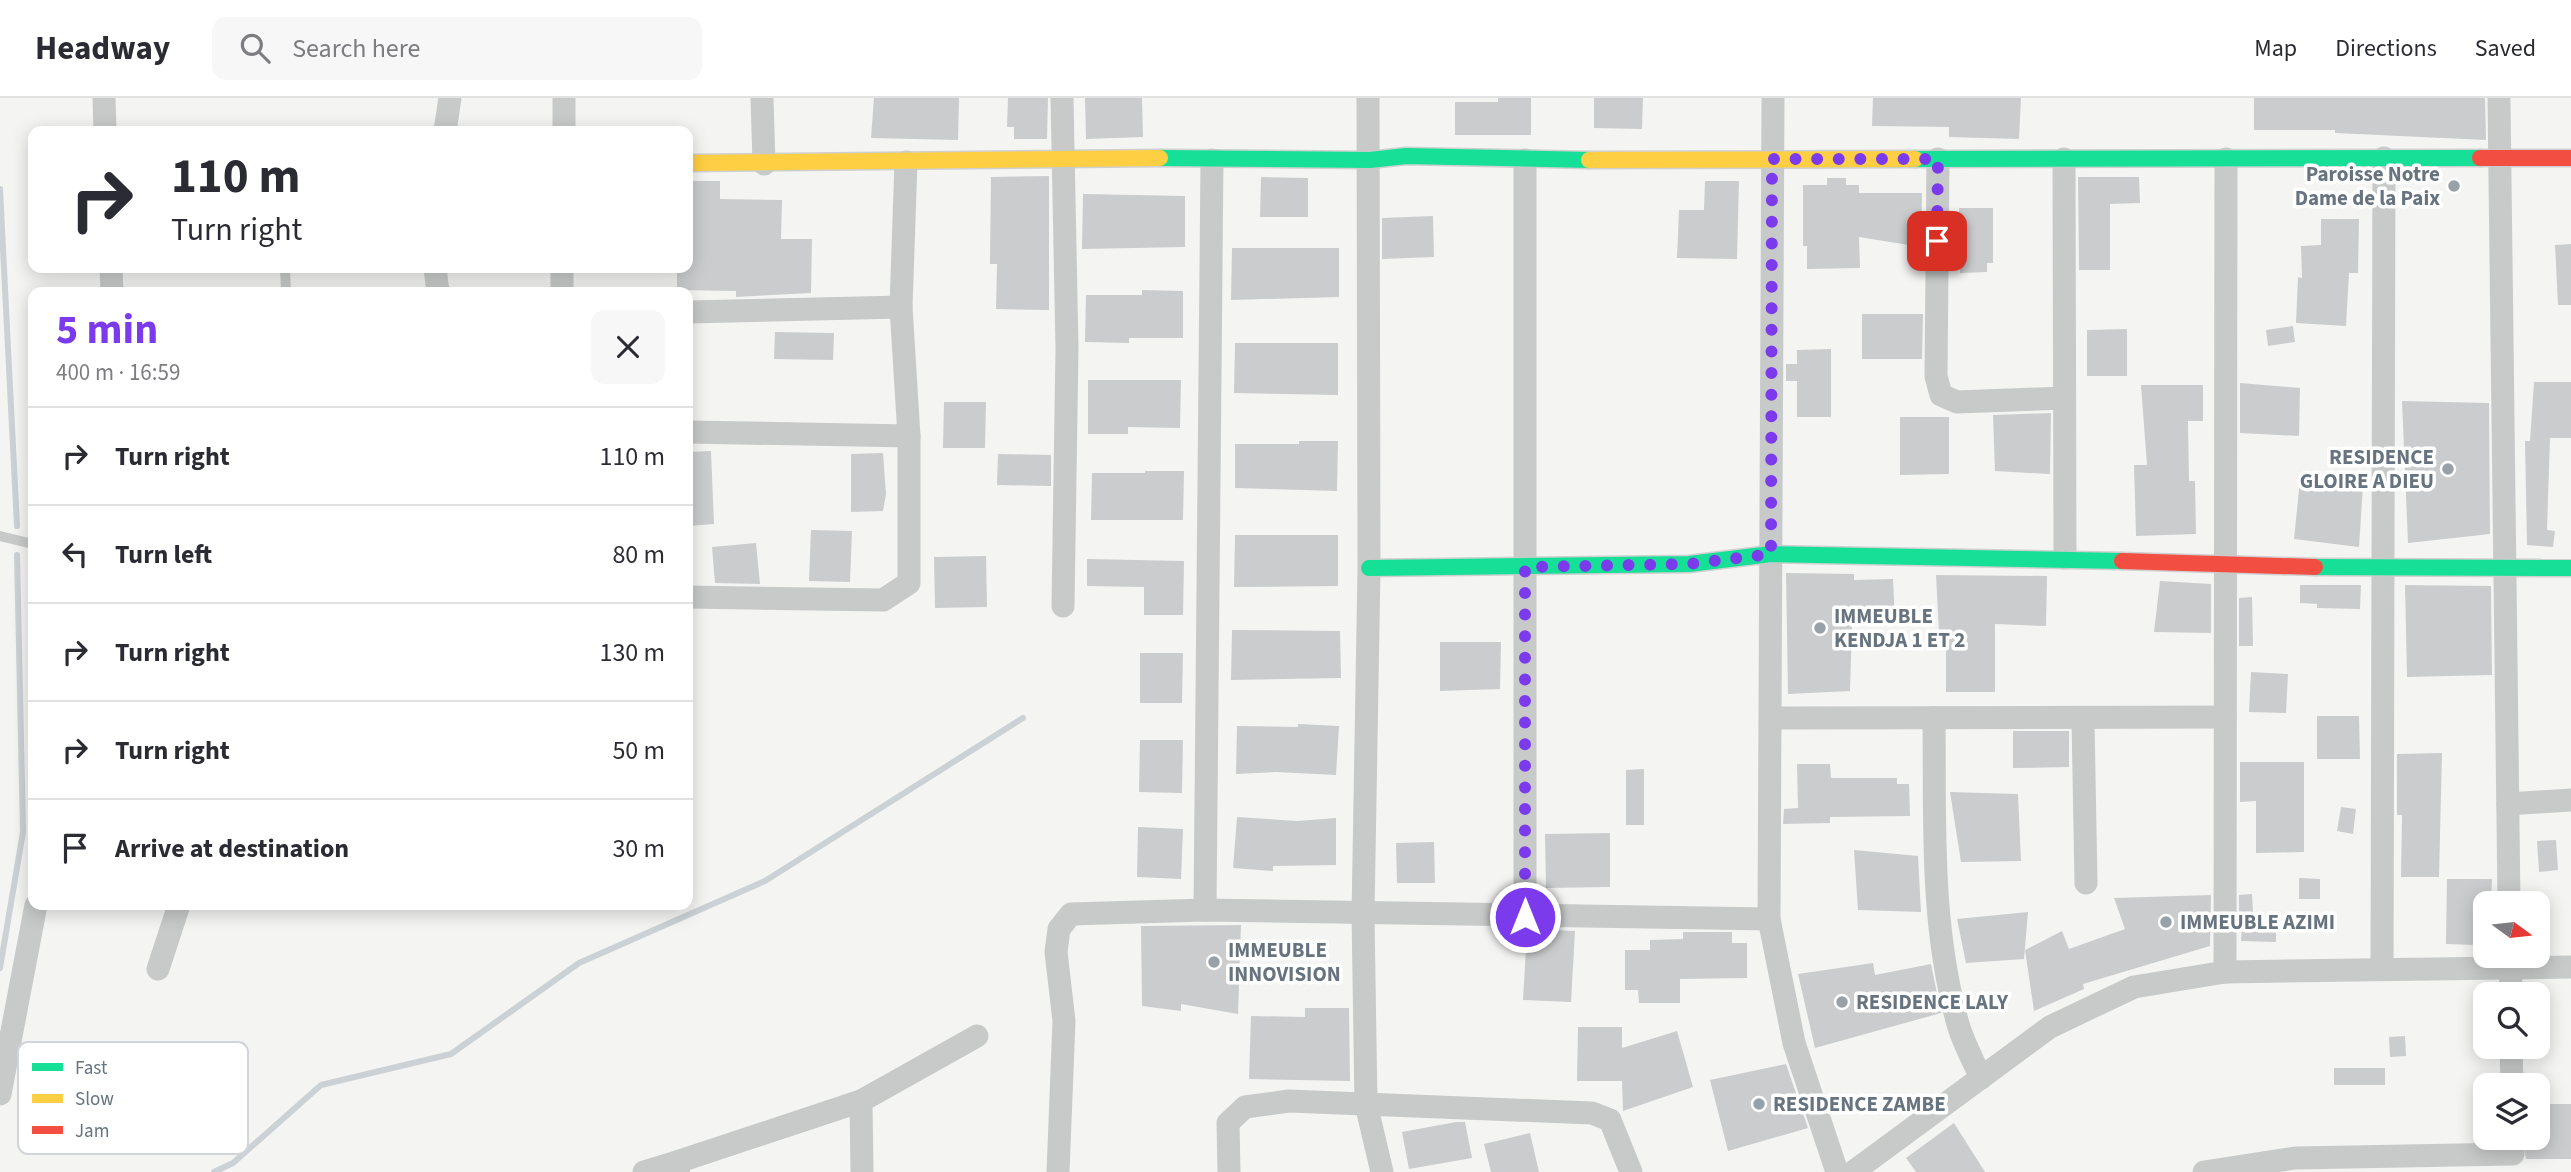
<!DOCTYPE html>
<meta charset="utf-8">
<style>
:root{--surface:#fff;--page:#f7f7f7;--text:#2b2b33;--muted:#7c7c81;--line:#e1e1e2;--accent:#7c3aed}
body{margin:0;font-family:"Source Sans 3",sans-serif;background:var(--page);color:var(--text);height:100vh;display:flex;flex-direction:column;font-size:26px;white-space:nowrap}
*{box-sizing:border-box;margin:0}
p{font-size:23px;color:var(--muted)}
.icon{flex:none;width:38px;height:38px;fill:none;stroke:currentColor;stroke-width:2;stroke-linecap:round;stroke-linejoin:round}
.map{position:relative;flex:1;overflow:hidden}
.side{position:absolute;left:28px;top:189px;width:665px;height:623px;display:flex;flex-direction:column;background:var(--surface);border-radius:14px;box-shadow:0 4px 18px #0003}
.side>*{flex:none}
.hud{position:absolute;left:28px;top:28px;width:665px;height:147px;border-radius:14px;box-shadow:0 4px 18px #0003;background:#fff;color:var(--text);overflow:hidden}
.needle{width:46px;rotate:105deg}
.controls{position:absolute;left:2473px;top:793px;display:grid;gap:14px}
.controls a{display:grid;place-items:center;width:77px;height:77px;border-radius:14px;background:var(--surface);box-shadow:0 4px 18px #0003;font-size:35px}
.pin{position:absolute;display:grid;place-items:center;width:60px;height:60px;color:#fff;margin:-30px;border-radius:14px;box-shadow:0 4px 10px #0006}
.me{position:absolute;width:77px;margin:-38px;rotate:0deg;stroke-linejoin:round;filter:drop-shadow(0 0 5px #0008)}
.turn{display:flex;align-items:center;gap:24px;height:147px;padding:0 28px;font-size:32px}
.turn .icon{width:91px;height:91px;stroke-width:2.5}
.turn b{display:block;font-size:49px;line-height:60px}
.round{display:grid;place-items:center;flex:none;width:74px;height:74px;border-radius:14px;background:var(--page)}
.head{display:flex;align-items:center;justify-content:space-between;height:119px;padding:0 28px}
h1{font-size:42px;font-weight:700;line-height:52px;color:var(--accent)}
ul{padding:0;list-style:none}
li{display:flex;align-items:center;gap:21px;height:98px;padding:0 28px;border-top:2px solid var(--line)}
li div{flex:1}
li b{display:block;font-size:26px}
li em{font-style:normal}
header{display:flex;align-items:center;gap:42px;box-sizing:border-box;height:98px;padding:0 35px;background:var(--surface);border-bottom:2px solid var(--line)}
header strong{font-size:33px}
nav{display:flex;gap:38px;margin-inline-start:auto;font-size:24px}
.search{width:490px;height:63px;background:var(--page);display:flex;align-items:center;gap:18px;box-sizing:border-box;padding:0 24px;border-radius:14px;color:var(--muted);font-size:26px}
.map>svg:first-child{display:block}
</style>
<header>
<strong>Headway</strong>
<div class="search"><svg class="icon" aria-label="search" viewBox="0 0 24 24"><circle cx="10" cy="10" r="6"/><path d="M15 15l6 6"/></svg>Search here</div>
<nav><a>Map</a><a>Directions</a><a>Saved</a></nav>
</header>
<div class="map">
<svg width="2571" height="1074" viewBox="0 0 2571 1074">
<rect width="100%" height="100%" fill="#f4f4f3"/>
<g fill="none" stroke-linecap="round" stroke-linejoin="round">
<g stroke="#cbd1d4" stroke-width="6">
<polyline points="0,91 17,428"/>
<polyline points="0,870 23,734 17,457"/>
<polyline points="214,1074 233,1065 321,987 451,956 579,865 765,783 1023,620"/>
</g>
</g>
<g fill="#cbcccd">
<polygon points="874,0 959,0 958,42 871,40"/>
<polygon points="1008,0 1048,0 1047,41 1014,41 1014,29 1007,29"/>
<polygon points="1085,0 1142,0 1143,39 1086,41"/>
<polygon points="1498,0 1531,0 1531,37 1455,37 1455,4 1498,4"/>
<polygon points="1594,0 1643,0 1642,31 1594,30"/>
<polygon points="1873,0 2021,0 2019,41 1949,39 1949,29 1872,28"/>
<polygon points="2254,0 2485,0 2486,42 2335,35 2335,32 2254,32"/>
<polygon points="1049,78 1049,212 996,211 997,166 990,166 991,79"/>
<polygon points="1261,79 1308,80 1308,119 1260,119"/>
<polygon points="2078,79 2139,79 2140,105 2110,106 2110,172 2079,172"/>
<polygon points="1827,80 1846,80 1846,87 1859,87 1859,95 1922,95 1921,149 1859,139 1860,170 1807,171 1807,148 1803,148 1803,87 1827,87"/>
<polygon points="688,83 720,83 720,101 782,102 781,141 812,141 811,195 736,199 736,193 677,192 677,170 688,170"/>
<polygon points="1705,83 1739,83 1737,161 1677,160 1679,112 1704,112"/>
<polygon points="1083,96 1185,98 1185,149 1082,151"/>
<polygon points="1959,110 1993,110 1993,165 1987,165 1987,174 1960,175"/>
<polygon points="1433,118 1434,159 1382,161 1382,120"/>
<polygon points="2321,121 2359,121 2358,175 2349,175 2346,228 2296,225 2298,179 2302,180 2301,148 2321,147"/>
<polygon points="2571,146 2571,207 2558,207 2555,147"/>
<polygon points="1232,150 1339,150 1339,199 1231,202"/>
<polygon points="1142,192 1183,193 1183,240 1129,240 1129,245 1085,244 1086,197 1142,197"/>
<polygon points="1862,216 1923,216 1922,261 1862,261"/>
<polygon points="2293,228 2295,244 2268,248 2266,232"/>
<polygon points="2127,231 2127,278 2087,278 2087,232"/>
<polygon points="775,234 834,235 833,262 774,261"/>
<polygon points="1235,245 1338,245 1338,297 1234,295"/>
<polygon points="1831,251 1831,319 1797,319 1797,283 1786,283 1786,266 1797,266 1797,252"/>
<polygon points="1088,282 1181,282 1180,330 1128,329 1128,336 1088,336"/>
<polygon points="2534,284 2571,284 2571,340 2550,340 2547,432 2555,433 2553,449 2527,447 2525,343 2530,343"/>
<polygon points="2240,285 2300,290 2299,338 2240,335"/>
<polygon points="2141,287 2203,287 2203,323 2188,323 2189,383 2195,383 2196,436 2136,438 2134,367 2147,367"/>
<polygon points="2402,303 2489,305 2490,436 2408,445"/>
<polygon points="944,304 986,304 985,350 943,350"/>
<polygon points="2051,315 2050,376 1995,373 1993,317"/>
<polygon points="1900,319 1949,319 1949,376 1900,377"/>
<polygon points="1299,343 1338,343 1337,393 1235,390 1235,346 1299,346"/>
<polygon points="711,353 714,426 688,428 688,354"/>
<polygon points="883,355 886,396 883,413 851,414 851,356"/>
<polygon points="998,356 1051,357 1051,388 997,387"/>
<polygon points="1145,373 1184,373 1183,422 1091,422 1092,375 1145,375"/>
<polygon points="2300,382 2363,387 2359,449 2294,441"/>
<polygon points="811,432 852,433 850,484 809,483"/>
<polygon points="1235,437 1338,437 1338,488 1234,489"/>
<polygon points="756,445 760,486 715,485 712,449"/>
<polygon points="986,458 987,509 935,510 934,459"/>
<polygon points="1087,461 1184,463 1183,517 1144,517 1144,489 1087,488"/>
<polygon points="1786,475 1854,476 1854,482 1893,481 1895,525 1852,526 1850,593 1788,596"/>
<polygon points="1936,477 2047,478 2046,528 1995,526 1995,594 1946,594 1946,534 1939,534"/>
<polygon points="2160,483 2211,486 2211,535 2154,534"/>
<polygon points="2300,487 2361,487 2360,511 2317,510 2317,506 2300,505"/>
<polygon points="2405,487 2491,488 2492,577 2407,579"/>
<polygon points="2252,499 2253,548 2239,548 2239,500"/>
<polygon points="1232,532 1340,533 1341,580 1231,582"/>
<polygon points="1440,544 1501,544 1500,591 1440,593"/>
<polygon points="1140,555 1183,555 1182,605 1140,605"/>
<polygon points="2251,574 2288,576 2286,615 2249,614"/>
<polygon points="2317,618 2359,618 2360,661 2317,661"/>
<polygon points="1298,626 1339,628 1336,677 1276,674 1236,676 1237,628 1298,629"/>
<polygon points="2013,633 2069,633 2069,669 2013,670"/>
<polygon points="1140,642 1183,642 1182,695 1139,694"/>
<polygon points="2442,655 2439,779 2401,779 2402,717 2397,717 2397,656"/>
<polygon points="2240,664 2304,664 2304,754 2256,755 2256,703 2240,704"/>
<polygon points="1797,666 1830,666 1831,680 1897,680 1897,686 1909,686 1910,718 1830,719 1830,725 1783,726 1784,711 1798,710"/>
<polygon points="1644,671 1644,727 1626,727 1626,672"/>
<polygon points="1950,694 2018,696 2021,763 1961,764"/>
<polygon points="2341,709 2356,711 2353,736 2337,733"/>
<polygon points="1237,719 1297,723 1336,720 1336,767 1273,768 1273,773 1233,770"/>
<polygon points="1138,729 1183,731 1181,781 1137,779"/>
<polygon points="1610,735 1610,789 1546,790 1545,736"/>
<polygon points="2556,742 2558,772 2539,774 2537,743"/>
<polygon points="1434,744 1435,785 1397,785 1396,745"/>
<polygon points="1854,752 1918,758 1921,814 1858,812"/>
<polygon points="2299,780 2320,781 2320,801 2299,801"/>
<polygon points="2447,781 2492,781 2491,805 2485,805 2485,834 2477,834 2476,847 2446,846"/>
<polygon points="2252,796 2253,815 2239,815 2239,797"/>
<polygon points="2211,797 2210,848 2083,886 2084,891 2034,913 2025,852 2062,833 2069,851 2125,831 2114,800"/>
<polygon points="2028,814 2024,861 1966,865 1957,821"/>
<polygon points="2243,817 2259,818 2258,828 2276,829 2276,844 2241,843"/>
<polygon points="1241,827 1238,916 1181,906 1181,913 1142,908 1141,828"/>
<polygon points="1532,831 1575,833 1571,904 1523,902 1527,833"/>
<polygon points="1683,834 1732,834 1732,845 1747,845 1747,880 1680,881 1680,905 1639,905 1638,892 1625,892 1625,852 1650,852 1650,842 1683,841"/>
<polygon points="1873,865 1875,877 1931,866 1941,915 1815,950 1798,876"/>
<polygon points="1305,910 1349,910 1350,983 1249,981 1251,918 1305,919"/>
<polygon points="1578,929 1622,929 1622,950 1677,933 1693,989 1623,1013 1622,983 1577,983"/>
<polygon points="2405,938 2406,958 2390,959 2389,939"/>
<polygon points="1786,966 1808,1030 1728,1053 1710,982"/>
<rect x="2334" y="970" width="51" height="17"/>
<polygon points="2538,1006 2571,1006 2571,1061 2526,1061 2522,1040 2538,1040"/>
<polygon points="1456,1024 1465,1024 1472,1060 1409,1071 1402,1034"/>
<polygon points="1954,1025 1985,1074 1916,1074 1906,1060"/>
<polygon points="1530,1035 1539,1074 1491,1074 1484,1046"/>
</g>
<g fill="none" stroke-linecap="round" stroke-linejoin="round">
<defs>
<g id="fast">
<polyline points="1160,60 1370,62 1406,58 1589,62"/>
<polyline points="1915,61 2480,60"/>
<polyline points="2315,469 2571,470"/>
<polyline points="1369,470 1689,466 1771,456 2122,463"/>
</g>
<g id="slow">
<polyline points="1589,62 1915,61"/>
<polyline points="688,65 1160,60"/>
</g>
<g id="jam">
<polyline points="2480,60 2571,60"/>
<polyline points="2122,463 2315,469"/>
</g>
</defs>
<use href="#fast" stroke="#d0d0d1" stroke-width="19"/>
<use href="#slow" stroke="#d0d0d1" stroke-width="19"/>
<use href="#jam" stroke="#d0d0d1" stroke-width="19"/>
<g stroke="#c8caca" stroke-width="10">
<polyline points="285,170 286,194"/>
<polyline points="0,438 33,446"/>
</g>
<g stroke="#c8caca" stroke-width="23">
<polyline points="104,0 105,33"/>
<polyline points="762,0 764,66"/>
<polyline points="1062,0 1067,250 1063,508"/>
<polyline points="1368,0 1369,470 1363,817 1366,1006 1382,1074"/>
<polyline points="1773,0 1769,821 1794,945 1837,1074"/>
<polyline points="2499,0 2509,805"/>
<polyline points="445,33 450,0"/>
<polyline points="564,33 564,0"/>
<polyline points="1938,61 1936,278 1941,297 1957,304 2064,300"/>
<polyline points="2064,61 2065,460"/>
<polyline points="111,170 112,194"/>
<polyline points="435,170 438,194"/>
<polyline points="562,194 562,170"/>
<polyline points="688,214 901,209"/>
<polyline points="688,334 909,338"/>
<polyline points="688,499 883,502 909,485 909,338 901,209 906,64"/>
<polyline points="1771,620 2225,619"/>
<path d="M1934,620C1935,721 1930,827 1958,926C1963,944 1973,962 1981,980"/>
<polyline points="2083,622 2086,785"/>
<polyline points="2508,706 2571,702"/>
<polyline points="1205,812 1212,62"/>
<polyline points="1525,819 1525,62"/>
<polyline points="2510,858 2511,896"/>
<polyline points="158,871 179,807"/>
<polyline points="2382,871 2384,60"/>
<polyline points="2225,874 2226,61"/>
<polyline points="2511,948 2512,987"/>
<polyline points="0,996 36,807"/>
<polyline points="861,1003 862,1074"/>
<polyline points="644,1074 680,1063"/>
<polyline points="678,1074 680,1063 861,1003 977,938"/>
<polyline points="1058,1074 1064,923 1056,854 1059,831 1071,816 1205,812 1769,821"/>
<polyline points="1229,1074 1228,1025 1245,1009 1289,1003 1592,1015 1610,1022 1631,1074"/>
<polyline points="1853,1074 2050,929 2134,889 2225,874 2571,869"/>
<polyline points="2204,1074 2295,1060 2513,1056"/>
</g>
<use href="#fast" stroke="#16e098" stroke-width="16"/>
<use href="#slow" stroke="#ffcf43" stroke-width="16"/>
<use href="#jam" stroke="#f24e42" stroke-width="16"/>
</g>
<g fill="none" stroke-linecap="round" stroke-linejoin="round">
<polyline stroke="#7c3aed" stroke-width="12" stroke-dasharray="0 21.6" points="1525,819 1525,469 1689,466 1771,456 1772,61 1938,61 1937,143"/>
</g>
<g fill="#98a1a8" stroke="#fff" stroke-width="2.5">
<circle cx="2454" cy="88" r="7"/>
<circle cx="2448" cy="371" r="7"/>
<circle cx="1820" cy="530" r="7"/>
<circle cx="2166" cy="824" r="7"/>
<circle cx="1214" cy="864" r="7"/>
<circle cx="1842" cy="904" r="7"/>
<circle cx="1759" cy="1006" r="7"/>
</g>
<g text-anchor="middle" stroke-width="7" stroke-linejoin="round" paint-order="stroke">
<g font-size="21" font-weight="bold" fill="#677480" stroke="#fff" text-anchor="start">
<text x="2440" y="83" text-anchor="end">Paroisse Notre<tspan x="2440" dy="24">Dame de la Paix</tspan></text>
<text x="2434" y="366" text-anchor="end">RESIDENCE<tspan x="2434" dy="24">GLOIRE A DIEU</tspan></text>
<text x="1834" y="525">IMMEUBLE<tspan x="1834" dy="24">KENDJA 1 ET 2</tspan></text>
<text x="2180" y="831">IMMEUBLE AZIMI</text>
<text x="1228" y="859">IMMEUBLE<tspan x="1228" dy="24">INNOVISION</tspan></text>
<text x="1856" y="911">RESIDENCE LALY</text>
<text x="1773" y="1013">RESIDENCE ZAMBE</text>
</g>
</g>
<rect x="18" y="944" width="230" height="112" rx="10" fill="#fff" stroke="#d1d5d9" stroke-width="2"/>
<rect x="32" y="965" width="31" height="8" fill="#16e098"/>
<rect x="32" y="996" width="31" height="9" fill="#ffcf43"/>
<rect x="32" y="1028" width="31" height="8" fill="#f24e42"/>
<g font-size="19" fill="#677480">
<text x="75" y="976">Fast</text>
<text x="75" y="1007">Slow</text>
<text x="75" y="1039">Jam</text>
</g>
</svg>
<div class="controls">
<a><svg class="needle" viewBox="-14 -14 28 28"><path d="M0-13l5 13h-10z" fill="#e53935"/><path d="M0 13l5-13h-10z" fill="#7c7c81"/></svg></a>
<a><svg class="icon" aria-label="search" viewBox="0 0 24 24"><circle cx="10" cy="10" r="6"/><path d="M15 15l6 6"/></svg></a>
<a><svg class="icon" aria-label="layers" viewBox="0 0 24 24"><path d="M12 4l9 5-9 5-9-5zM3 14l9 5 9-5"/></svg></a>
</div>
<div class="pin" style="left:1937px;top:143px;background:#d93025"><svg class="icon" aria-label="arrive" viewBox="0 0 24 24"><path d="M6 21V4h12l-3 4 3 4H6"/></svg></div>
<svg class="me" style="left:1525px;top:819px" viewBox="-20 -20 40 40"><circle r="17" fill="#7c3aed" stroke="#fff" stroke-width="3"/><path d="M0-11L8 9 0 5-8 9z" fill="#fff"/></svg>
<div class="hud">
<div class="turn"><svg class="icon" aria-label="right" viewBox="0 0 24 24"><path d="M7 20v-9h11M14 6l5 5-5 5"/></svg><div><b>110 m</b>Turn right</div></div>
</div>
<section class="side">
<div class="head"><div><h1>5 min</h1><p>400 m · 16:59</p></div><a class="round"><svg class="icon" aria-label="close" viewBox="0 0 24 24"><path d="M6 6l12 12M18 6L6 18"/></svg></a></div>
<ul>
<li><svg class="icon" aria-label="right" viewBox="0 0 24 24"><path d="M7 20v-9h11M14 6l5 5-5 5"/></svg><div><b>Turn right</b></div><em>110 m</em></li>
<li><svg class="icon" aria-label="left" viewBox="0 0 24 24"><path d="M17 20v-9H6M10 6l-5 5 5 5"/></svg><div><b>Turn left</b></div><em>80 m</em></li>
<li><svg class="icon" aria-label="right" viewBox="0 0 24 24"><path d="M7 20v-9h11M14 6l5 5-5 5"/></svg><div><b>Turn right</b></div><em>130 m</em></li>
<li><svg class="icon" aria-label="right" viewBox="0 0 24 24"><path d="M7 20v-9h11M14 6l5 5-5 5"/></svg><div><b>Turn right</b></div><em>50 m</em></li>
<li><svg class="icon" aria-label="arrive" viewBox="0 0 24 24"><path d="M6 21V4h12l-3 4 3 4H6"/></svg><div><b>Arrive at destination</b></div><em>30 m</em></li>
</ul>
</section>
</div>
